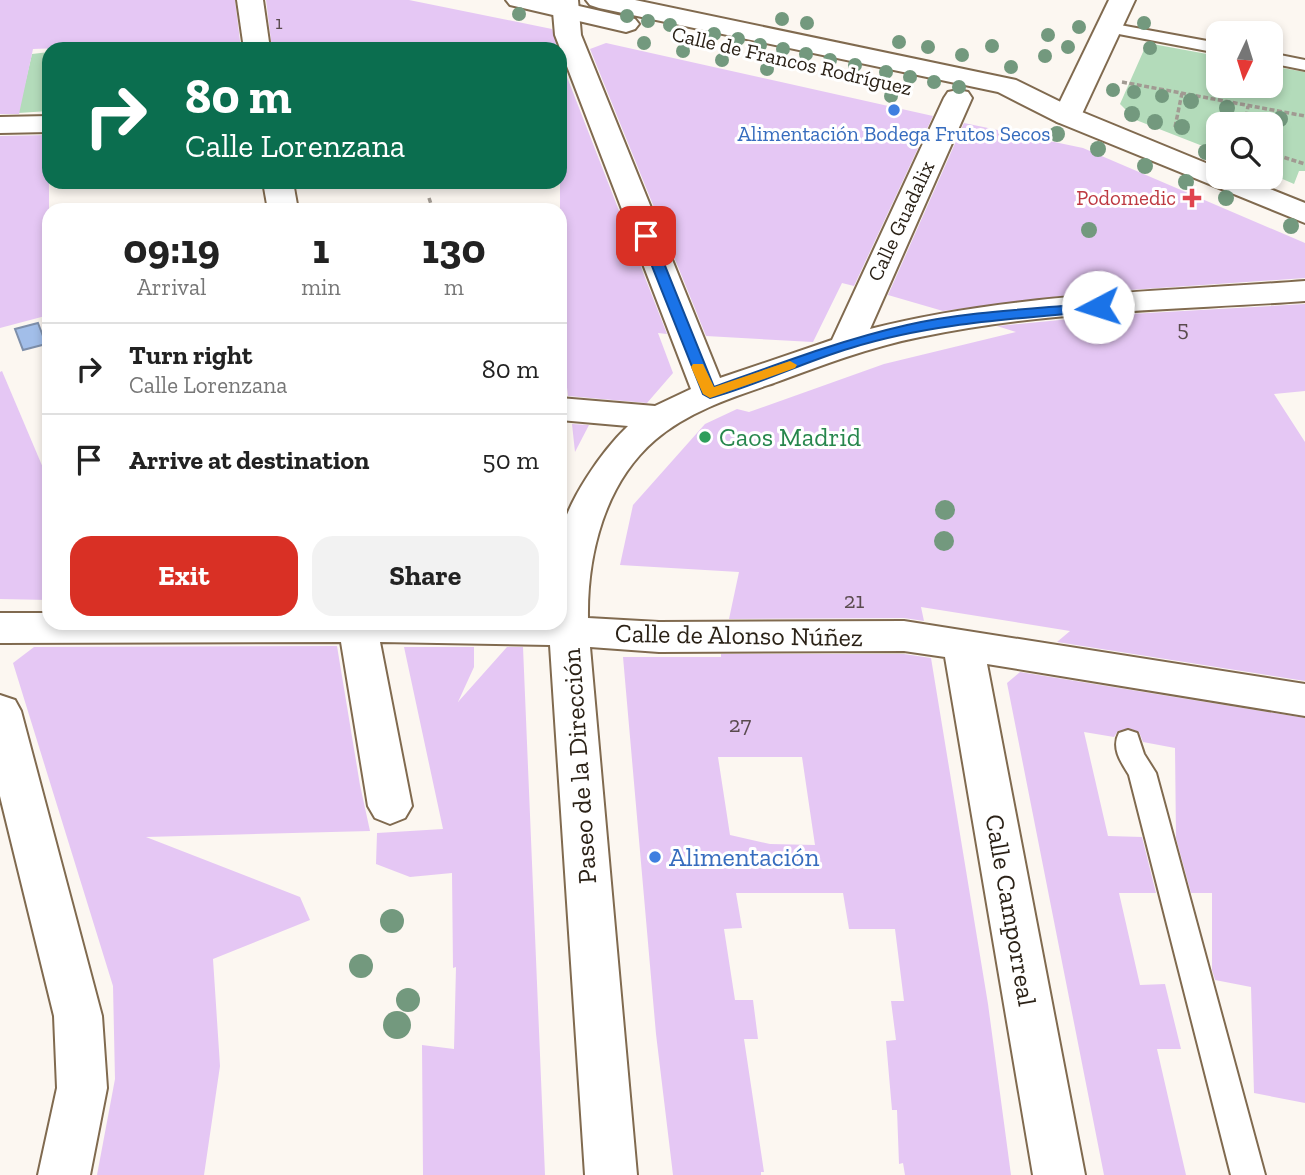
<!DOCTYPE html>
<meta charset="utf-8">
<style>
:root{--surface:#fff;--page:#f2f2f2;--text:#222;--muted:#767676;--line:#e0e0e0;--accent:#d93025}
body{margin:0;font-family:"Zilla Slab",serif;background:var(--page);color:var(--text);height:100vh;display:flex;flex-direction:column;font-size:26px;white-space:nowrap}
*{box-sizing:border-box;margin:0}
p{font-size:23px;color:var(--muted)}
.icon{flex:none;width:38px;height:38px;fill:none;stroke:currentColor;stroke-width:2;stroke-linecap:round;stroke-linejoin:round}
.map{position:relative;flex:1;overflow:hidden}
.side{position:absolute;left:42px;top:203px;width:525px;height:427px;display:flex;flex-direction:column;background:var(--surface);border-radius:21px;box-shadow:0 4px 10px #0003}
.side>*{flex:none}
.top-card{position:absolute;left:42px;top:42px;width:525px;height:147px;border-radius:21px;box-shadow:0 4px 10px #0003;background:#0b6e4f;color:#fff;overflow:hidden}
.needle{width:46px;rotate:184deg}
.fabs{position:absolute;left:1206px;top:21px;display:grid;gap:14px}
.fabs a{display:grid;place-items:center;width:77px;height:77px;border-radius:14px;background:var(--surface);box-shadow:0 4px 10px #0003;font-size:35px}
.pin{position:absolute;display:grid;place-items:center;width:60px;height:60px;color:#fff;margin:-30px;border-radius:14px;box-shadow:0 4px 10px #0006}
.me{position:absolute;width:77px;margin:-38px;rotate:265deg;stroke-linejoin:round;filter:drop-shadow(0 0 5px #0008)}
.turn{display:flex;align-items:center;gap:24px;height:147px;padding:0 28px;font-size:32px}
.turn .icon{width:91px;height:91px;stroke-width:2.5}
.turn b{display:block;font-size:49px;line-height:60px}
.eta{display:flex;justify-content:space-evenly;align-items:center;height:119px;text-align:center}
.eta b{font-size:42px;font-weight:700;line-height:49px}
.cta{display:flex;gap:14px;margin-top:auto;padding:14px 28px}
.cta a{flex:1;height:80px;border-radius:21px;background:var(--accent);color:#fff;font-size:28px;font-weight:700;line-height:80px;text-align:center}
.cta a+a{background:var(--page);color:var(--text)}
ul{padding:0;list-style:none}
li{display:flex;align-items:center;gap:21px;height:91px;padding:0 28px;border-top:2px solid var(--line)}
li div{flex:1}
li b{display:block;font-size:26px}
li em{font-style:normal}
.map>svg:first-child{display:block}
</style>
<div class="map">
<svg width="1305" height="1175" viewBox="0 0 1305 1175">
<rect width="100%" height="100%" fill="#fcf7f1"/>
<g fill="#b3dbba">
<polygon points="1147,43 1218,56 1218,86 1270,86 1271,66 1305,72 1305,171 1299,171 1294,184 1271,174 1270,124 1218,124 1218,152 1136,120 1120,104"/>
<polygon points="49,52 49,111 18,113 32,54"/>
</g>
<polygon fill="#a2bee9" stroke="#7e8faa" stroke-width="2" points="38,323 46,344 23,350 15,329"/>
<g fill="#e5c7f4" fill-rule="evenodd">
<polygon points="0,0 235,0 241,49 194,49 194,43 33,49 19,114 0,114"/>
<polygon points="266,0 409,0 552,29 558,49 272,49"/>
<polygon points="606,43 933,116 854,286 842,283 813,342 706,336 590,49"/>
<polygon points="560,59 667,334 658,333 673,373 647,403 568,396 560,327"/>
<polygon points="964,123 1083,148 1305,243 1305,278 1086,293 943,311 888,295"/>
<polygon points="49,135 49,315 0,328 0,136"/>
<polygon points="1305,304 1305,391 1274,394 1305,442 1305,681 1057,642 1070,631 921,607 924,621 904,618 729,619 739,572 620,565 633,505 705,424 737,409 749,412 884,364 1016,332 997,326 1112,315"/>
<polygon points="2,371 49,482 49,600 0,599 0,372"/>
<polygon points="572,424 589,425 575,452"/>
<polygon points="337,646 360,785 370,831 146,837 300,897 310,920 213,959 220,1066 204,1175 97,1175 115,1079 113,986 13,663 34,647"/>
<polygon points="404,647 474,647 474,667 458,702 507,647 523,647 545,1175 423,1175 422,1045 454,1049 456,967 453,968 452,873 410,877 376,864 377,833 443,829"/>
<path d="M721,654H904L931,658L988,1004L1011,1175H905L903,1163L899,1164L897,1110H892L886,1041L896,1040L891,1001H904L895,929H849L843,893H736L742,928L724,929L735,1000H753L758,1039H744L764,1172H761V1175H673L656,1034L623,657H721ZM718,757H802L815,845L770,844L730,835Z"/>
<polygon points="1020,672 1305,718 1305,1103 1254,1093 1251,987 1215,980 1212,970 1212,893 1191,893 1176,838 1175,748 1143,742 1139,732 1129,728 1118,731 1114,737 1084,732 1108,836 1142,837 1156,893 1119,893 1140,985 1165,984 1181,1049 1157,1049 1186,1175 1104,1175 1007,683"/>
</g>
<g fill="none" stroke-linecap="round" stroke-linejoin="round">
<defs>
<g id="lane">
<polygon points="1109,23 1218,43 1218,53 1103,31 1101,28"/>
<polygon points="1270,53 1305,60 1305,70 1270,63"/>
<path d="M1128,730L1137,733L1144,754L1156,773L1265,1175H1231L1129,775C1121,762 1111,748 1119,733Z"/>
</g>
<g id="street">
<polygon points="237,0 263,0 270,49 244,49"/>
<path d="M552,0H578L581,35L720,378L832,340L944,98L948,92L958,90L968,92L972,98L870,329C1011,293 1160,292 1305,281V301C1177,310 1046,310 920,337C870,347 822,365 774,383C733,397 689,411 655,440C605,483 587,554 588,618L659,622L904,621L1305,684V716L987,664L1085,1175H1033L945,657L904,651L659,652L590,647L637,1175H585L550,645L380,642L412,806L405,818L390,824L375,818L368,806L341,642L0,643V613H49V623H560C560,597 555,561 560,536C568,500 601,452 628,426L560,420V398L655,406L691,389L555,35Z"/>
<polygon points="1109,0 1135,0 1081,116 1077,122 1067,124 1057,122 1053,116"/>
<polygon points="49,116 49,132 0,133 0,117"/>
<polygon points="263,182 293,182 298,210 268,210"/>
<polygon points="0,695 15,700 21,711 102,1016 107,1088 90,1175 38,1175 57,1088 54,1016 0,796"/>
</g>
<g id="secondary">
<polygon points="506,0 553,0 635,19 639,24 635,29 626,32 510,5"/>
<polygon points="586,0 635,0 1016,80 1077,110 1218,168 1218,177 1240,177 1305,203 1305,223 1057,122 998,92 599,8 590,5"/>
</g>
</defs>
<use href="#lane" stroke="#806a4f" stroke-width="4"/>
<use href="#street" stroke="#806a4f" stroke-width="4"/>
<use href="#secondary" stroke="#806a4f" stroke-width="4"/>
<g stroke="#a19a92" stroke-width="3.5" stroke-dasharray="5 2.5" stroke-linecap="butt">
<polyline points="1122,82 1305,116"/>
<polyline points="1245,124 1248,106"/>
<polyline points="1175,127 1182,93"/>
<polyline points="1270,153 1305,164"/>
<polyline points="429,198 433,210"/>
</g>
<use href="#lane" fill="#fff" fill-rule="evenodd"/>
<use href="#street" fill="#fff" fill-rule="evenodd"/>
<use href="#secondary" fill="#fff" fill-rule="evenodd"/>
</g>
<g fill="#73997e">
<circle cx="519" cy="14" r="7"/>
<circle cx="627" cy="16" r="7"/>
<circle cx="782" cy="19" r="7"/>
<circle cx="648" cy="21" r="7"/>
<circle cx="807" cy="23" r="7"/>
<circle cx="1144" cy="23" r="7"/>
<circle cx="670" cy="25" r="7"/>
<circle cx="1079" cy="27" r="7"/>
<circle cx="714" cy="34" r="7"/>
<circle cx="1048" cy="35" r="7"/>
<circle cx="738" cy="39" r="7"/>
<circle cx="899" cy="42" r="7"/>
<circle cx="644" cy="43" r="7"/>
<circle cx="760" cy="45" r="7"/>
<circle cx="992" cy="46" r="7"/>
<circle cx="928" cy="47" r="7"/>
<circle cx="1068" cy="47" r="7"/>
<circle cx="1150" cy="48" r="7"/>
<circle cx="783" cy="49" r="7"/>
<circle cx="683" cy="51" r="7"/>
<circle cx="806" cy="54" r="7"/>
<circle cx="962" cy="55" r="7"/>
<circle cx="1045" cy="56" r="7"/>
<circle cx="722" cy="60" r="7"/>
<circle cx="830" cy="60" r="7"/>
<circle cx="855" cy="65" r="7"/>
<circle cx="1011" cy="67" r="7"/>
<circle cx="767" cy="69" r="7"/>
<circle cx="886" cy="72" r="7"/>
<circle cx="910" cy="77" r="7"/>
<circle cx="934" cy="82" r="7"/>
<circle cx="959" cy="87" r="7"/>
<circle cx="1113" cy="90" r="7"/>
<circle cx="1134" cy="92" r="7"/>
<circle cx="891" cy="96" r="7"/>
<circle cx="1162" cy="96" r="7"/>
<circle cx="1191" cy="101" r="8"/>
<circle cx="1227" cy="108" r="8"/>
<circle cx="1132" cy="114" r="8"/>
<circle cx="1280" cy="119" r="8"/>
<circle cx="1155" cy="122" r="8"/>
<circle cx="1182" cy="127" r="8"/>
<circle cx="1057" cy="134" r="8"/>
<circle cx="1098" cy="149" r="8"/>
<circle cx="1206" cy="152" r="8"/>
<circle cx="1145" cy="166" r="8"/>
<circle cx="1186" cy="182" r="8"/>
<circle cx="1226" cy="198" r="8"/>
<circle cx="1291" cy="226" r="8"/>
<circle cx="1089" cy="230" r="8"/>
<circle cx="945" cy="510" r="10"/>
<circle cx="944" cy="541" r="10"/>
<circle cx="392" cy="921" r="12"/>
<circle cx="361" cy="966" r="12"/>
<circle cx="408" cy="1000" r="12"/>
<circle cx="397" cy="1025" r="14"/>
</g>
<path fill="#1a73e8" stroke="#114b97" stroke-width="2" d="M646,232L653,236L714,387C778,364 841,340 907,325C969,311 1035,309 1098,303L1105,307L1098,311C1015,319 931,323 851,348C803,362 758,385 710,398L703,394L640,236Z"/>
<polygon fill="#f59e0b" points="790,361 797,365 795,368 710,398 703,394 691,367 693,364 703,364 714,387"/>
<g fill="#3f7fe0" stroke="#fff" stroke-width="2.5">
<circle cx="894" cy="110" r="7"/>
<circle cx="655" cy="857" r="7"/>
</g>
<path fill="#e0444e" stroke="#fff" stroke-width="2.5" d="M1188.5 187.5h7v7h7v7h-7v7h-7v-7h-7v-7h7z"/>
<circle fill="#2e9e5b" stroke="#fff" stroke-width="2.5" cx="705" cy="437" r="7"/>
<g text-anchor="middle" stroke-width="6" stroke-linejoin="round" paint-order="stroke">
<g font-size="19" fill="#5a4b4e">
<text x="279" y="29">1</text>
</g>
<g font-size="21" fill="#2b2217" stroke="#fff">
<text transform="translate(792 61) rotate(13)" y="7">Calle de Francos Rodríguez</text>
<text transform="translate(901 221) rotate(-65)" y="7">Calle Guadalix</text>
</g>
<g font-size="21" fill="#366cbe" stroke="#fff">
<text x="894" y="141">Alimentación Bodega Frutos Secos</text>
</g>
<g font-size="21" fill="#be3a42" stroke="#fff" text-anchor="end">
<text x="1176" y="205">Podomedic</text>
</g>
<g font-size="23" fill="#5a4b4e">
<text x="1183" y="336">5</text>
<text x="854" y="608">21</text>
<text x="740" y="732">27</text>
</g>
<g font-size="26" fill="#27864d" stroke="#fff" text-anchor="start">
<text x="719" y="446">Caos Madrid</text>
</g>
<g font-size="26" fill="#2b2217" stroke="#fff">
<text transform="translate(739 635) rotate(1)" y="9">Calle de Alonso Núñez</text>
<text transform="translate(579 766) rotate(-94)" y="9">Paseo de la Dirección</text>
<text transform="translate(1011 910) rotate(80)" y="9">Calle Camporreal</text>
</g>
<g font-size="26" fill="#366cbe" stroke="#fff" text-anchor="start">
<text x="669" y="866">Alimentación</text>
</g>
</g>
</svg>
<div class="fabs">
<a><svg class="needle" viewBox="-14 -14 28 28"><path d="M0-13l5 13h-10z" fill="#e53935"/><path d="M0 13l5-13h-10z" fill="#767676"/></svg></a>
<a><svg class="icon" aria-label="search" viewBox="0 0 24 24"><circle cx="10" cy="10" r="6"/><path d="M15 15l6 6"/></svg></a>
</div>
<div class="pin" style="left:646px;top:236px;background:#d93025"><svg class="icon" aria-label="arrive" viewBox="0 0 24 24"><path d="M6 21V4h12l-3 4 3 4H6"/></svg></div>
<svg class="me" style="left:1098px;top:307px" viewBox="-20 -20 40 40"><circle r="19" fill="#fff"/><path d="M0-13L10 11 0 6-10 11z" fill="#1a73e8"/></svg>
<div class="top-card">
<div class="turn"><svg class="icon" aria-label="right" viewBox="0 0 24 24"><path d="M7 20v-9h11M14 6l5 5-5 5"/></svg><div><b>80 m</b>Calle Lorenzana</div></div>
</div>
<section class="side">
<div class="eta">
<div><b>09:19</b><p>Arrival</p></div>
<div><b>1</b><p>min</p></div>
<div><b>130</b><p>m</p></div>
</div>
<ul>
<li><svg class="icon" aria-label="right" viewBox="0 0 24 24"><path d="M7 20v-9h11M14 6l5 5-5 5"/></svg><div><b>Turn right</b><p>Calle Lorenzana</p></div><em>80 m</em></li>
<li><svg class="icon" aria-label="arrive" viewBox="0 0 24 24"><path d="M6 21V4h12l-3 4 3 4H6"/></svg><div><b>Arrive at destination</b></div><em>50 m</em></li>
</ul>
<div class="cta"><a>Exit</a><a>Share</a></div>
</section>
</div>
